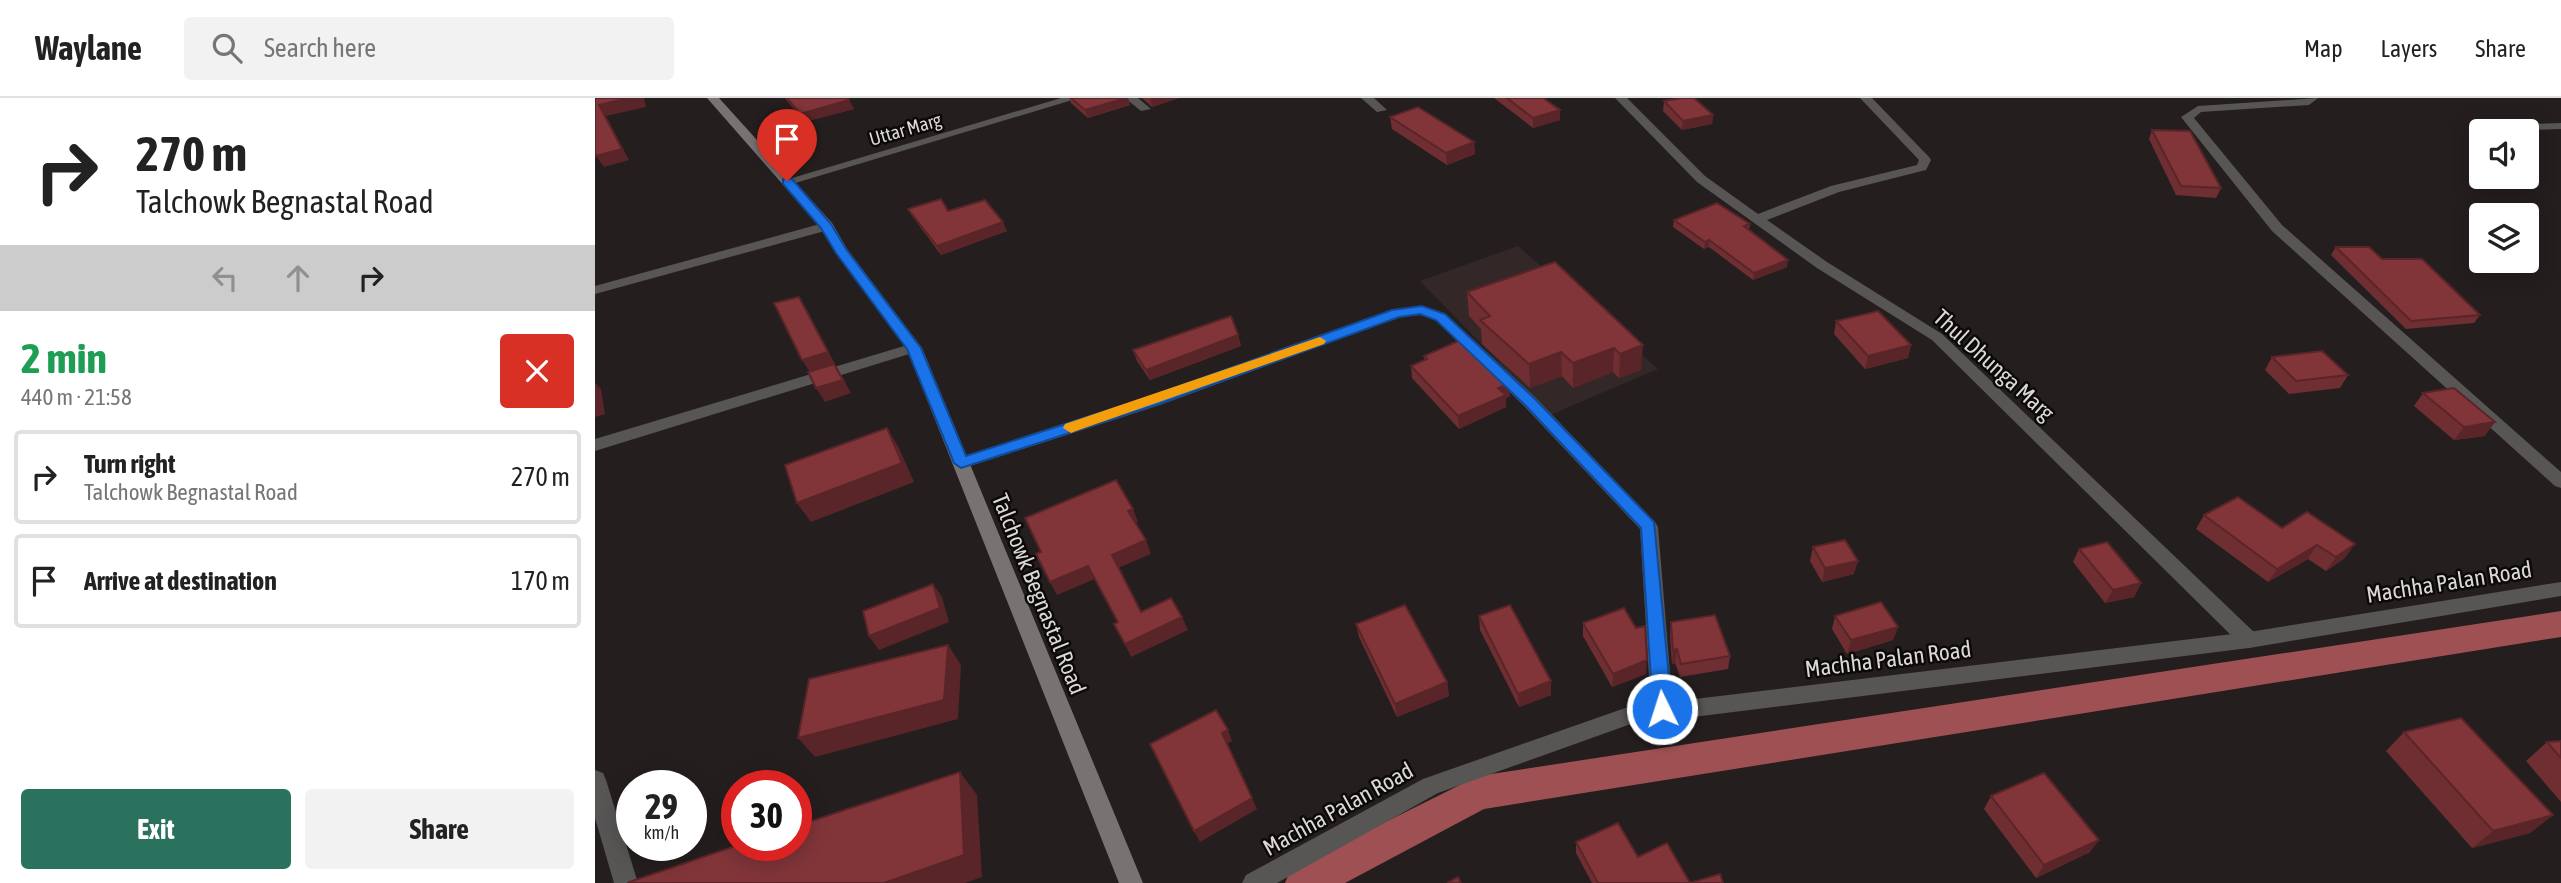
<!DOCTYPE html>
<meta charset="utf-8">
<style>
:root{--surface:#fff;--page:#f2f2f2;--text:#222;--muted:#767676;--line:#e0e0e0;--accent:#2a725e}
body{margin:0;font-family:"Asap Condensed",sans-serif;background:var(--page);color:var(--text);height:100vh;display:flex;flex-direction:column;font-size:26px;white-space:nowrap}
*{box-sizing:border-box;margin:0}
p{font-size:23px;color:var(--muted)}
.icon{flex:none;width:38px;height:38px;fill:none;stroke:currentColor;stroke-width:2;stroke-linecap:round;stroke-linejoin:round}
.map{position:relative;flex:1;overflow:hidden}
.panel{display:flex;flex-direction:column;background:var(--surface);width:595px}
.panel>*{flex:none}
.hud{background:#fff;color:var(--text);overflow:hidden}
.buttons{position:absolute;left:1874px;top:21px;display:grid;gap:14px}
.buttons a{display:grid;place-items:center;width:70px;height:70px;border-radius:7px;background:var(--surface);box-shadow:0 4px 18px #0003;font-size:35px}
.speed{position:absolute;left:21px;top:672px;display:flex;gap:14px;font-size:35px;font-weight:700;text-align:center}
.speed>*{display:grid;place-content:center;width:91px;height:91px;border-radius:50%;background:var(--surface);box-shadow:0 4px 18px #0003;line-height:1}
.speed small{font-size:18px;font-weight:400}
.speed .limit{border:10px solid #d22;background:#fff;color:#111}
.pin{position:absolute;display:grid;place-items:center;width:60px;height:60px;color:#fff;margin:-72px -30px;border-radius:50% 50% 50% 0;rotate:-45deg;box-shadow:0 0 7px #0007}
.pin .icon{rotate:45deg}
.me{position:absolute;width:77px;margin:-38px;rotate:356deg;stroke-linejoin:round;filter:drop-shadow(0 0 5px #0008)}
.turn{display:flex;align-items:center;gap:24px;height:147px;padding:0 21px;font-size:32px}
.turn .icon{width:91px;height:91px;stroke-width:2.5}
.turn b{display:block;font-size:49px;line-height:60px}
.lanes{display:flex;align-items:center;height:66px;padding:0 21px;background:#0003;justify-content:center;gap:35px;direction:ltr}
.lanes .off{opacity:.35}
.round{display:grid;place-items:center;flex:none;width:74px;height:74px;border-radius:7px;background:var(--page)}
.head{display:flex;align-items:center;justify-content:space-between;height:119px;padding:0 21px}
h1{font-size:42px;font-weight:700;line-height:52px;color:#1e9e55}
.action{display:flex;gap:14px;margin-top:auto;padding:14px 21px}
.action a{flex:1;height:80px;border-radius:7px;background:var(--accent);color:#fff;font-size:28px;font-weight:700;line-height:80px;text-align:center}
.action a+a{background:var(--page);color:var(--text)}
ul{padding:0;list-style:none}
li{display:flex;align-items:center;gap:21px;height:94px;margin:0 14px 10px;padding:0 7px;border:4px solid var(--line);border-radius:7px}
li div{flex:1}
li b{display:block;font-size:26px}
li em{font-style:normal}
header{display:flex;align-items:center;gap:42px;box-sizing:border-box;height:98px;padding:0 35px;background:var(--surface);border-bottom:2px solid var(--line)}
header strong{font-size:33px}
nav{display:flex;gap:38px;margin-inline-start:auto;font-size:24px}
.search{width:490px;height:63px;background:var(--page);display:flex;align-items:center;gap:18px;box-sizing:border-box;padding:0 24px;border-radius:7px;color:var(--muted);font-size:26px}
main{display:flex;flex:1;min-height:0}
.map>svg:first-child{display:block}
</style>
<header>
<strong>Waylane</strong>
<div class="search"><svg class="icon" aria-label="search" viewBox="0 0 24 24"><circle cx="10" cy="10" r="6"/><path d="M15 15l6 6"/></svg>Search here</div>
<nav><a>Map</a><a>Layers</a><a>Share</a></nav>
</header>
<main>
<section class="panel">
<div class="hud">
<div class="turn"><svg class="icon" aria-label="right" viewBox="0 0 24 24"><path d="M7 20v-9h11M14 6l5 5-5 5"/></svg><div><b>270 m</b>Talchowk Begnastal Road</div></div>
<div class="lanes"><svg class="icon off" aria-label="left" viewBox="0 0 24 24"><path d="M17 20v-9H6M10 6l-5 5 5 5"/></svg><svg class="icon off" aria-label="ahead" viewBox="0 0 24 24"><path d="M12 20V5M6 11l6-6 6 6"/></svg><svg class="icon" aria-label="right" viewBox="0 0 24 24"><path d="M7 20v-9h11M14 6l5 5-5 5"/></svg></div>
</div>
<div class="head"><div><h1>2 min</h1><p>440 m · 21:58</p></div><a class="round" style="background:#d93025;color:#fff"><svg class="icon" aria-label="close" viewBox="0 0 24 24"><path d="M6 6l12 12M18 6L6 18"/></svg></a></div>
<ul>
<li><svg class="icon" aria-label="right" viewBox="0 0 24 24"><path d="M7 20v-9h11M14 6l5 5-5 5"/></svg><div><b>Turn right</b><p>Talchowk Begnastal Road</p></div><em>270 m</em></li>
<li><svg class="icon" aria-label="arrive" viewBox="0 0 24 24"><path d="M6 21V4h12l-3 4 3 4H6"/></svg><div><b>Arrive at destination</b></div><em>170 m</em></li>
</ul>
<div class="action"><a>Exit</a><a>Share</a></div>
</section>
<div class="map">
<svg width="1966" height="785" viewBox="0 0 1966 785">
<rect width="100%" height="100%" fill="#251e1e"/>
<polygon fill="#342727" points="923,148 1063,271 955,317 825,183"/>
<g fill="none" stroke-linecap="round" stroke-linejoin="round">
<polygon fill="#9f5052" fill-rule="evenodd" points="1966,513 1966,539 889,711 750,785 690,785 696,771 883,678"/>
<g fill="#585555" fill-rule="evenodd">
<polygon points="466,0 484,0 197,86 187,83"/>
<polygon points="530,0 543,0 556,11 546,13"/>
<polygon points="766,0 779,0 792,12 782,14"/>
<polygon points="1020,0 1032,0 1110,78 1163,116 1236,88 1322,67 1324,62 1265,0 1277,0 1334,59 1336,62 1331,72 1244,94 1172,122 1232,164 1347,236 1661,536 1664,542 1661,548 1654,550 1647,548 1337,242 1222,170 1102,84"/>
<polygon points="1723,0 1714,7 1606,14 1599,20 1687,127 1966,374 1966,390 1960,388 1677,133 1586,19 1603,8"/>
<polygon points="1966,25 1966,31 1901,33 1899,31 1905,27"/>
<polygon points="232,124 239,128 237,131 0,196 0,188"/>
<polygon points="827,208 851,216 941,300 1060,424 1063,429 1078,611 1074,617 1067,620 1060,617 1056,611 1045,431 929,308 841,222 826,217 804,219 565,307 372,369 366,371 357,365 360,361 553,299 797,212"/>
<polygon points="319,245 327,250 324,253 0,353 0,341"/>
<polygon points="0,672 8,675 11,682 43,785 19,785 0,720"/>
</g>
<polygon fill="#585555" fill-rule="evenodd" points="1966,484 1966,498 1654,550 1033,627 843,695 682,785 647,785 651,777 828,681 1033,609 1654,534"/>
<polygon fill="#787272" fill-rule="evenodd" points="112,0 124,0 237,125 252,151 327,250 548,785 524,785 312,251 241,155 226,130"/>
</g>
<g fill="#6f2e31">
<polygon points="190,0 252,0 259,11 209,24"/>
<polygon points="474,0 533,0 535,7 493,20 476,5"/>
<polygon points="547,0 584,0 557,9"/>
<polygon points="899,0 948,0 965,22 938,30"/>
<polygon points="1069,3 1118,17 1117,26 1087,32 1068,13"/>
<polygon points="795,19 879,44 880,56 852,67 797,31"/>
<polygon points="1557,32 1626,90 1621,100 1581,97 1554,41"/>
<polygon points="313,111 353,113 412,133 346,157 318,119"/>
<polygon points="1079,122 1155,126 1154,132 1192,169 1158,182 1114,149 1109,151 1078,129"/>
<polygon points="1741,149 1787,161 1885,217 1879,225 1811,231 1736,157"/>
<polygon points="960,164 1046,272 1024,280 1018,274 978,290 967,278 935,290 887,246 886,231 874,218 872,194"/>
<polygon points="1241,223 1316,247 1313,260 1270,271 1239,236"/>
<polygon points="643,237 646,248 555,282 542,263 538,252"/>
<polygon points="829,258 915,298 911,300 911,309 864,331 817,280 816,268 829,262"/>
<polygon points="1677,259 1753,277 1745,290 1694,296 1670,272"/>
<polygon points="1828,295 1890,338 1859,342 1819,308"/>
<polygon points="1609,417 1687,430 1750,460 1731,473 1713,461 1673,484 1601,431"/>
<polygon points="1218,449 1259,476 1227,484 1215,463"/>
<polygon points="1484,451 1546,485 1539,499 1510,505 1478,464"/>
<polygon points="884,518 956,597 924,609 885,532"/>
<polygon points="1240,518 1303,529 1298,542 1252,556 1237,531"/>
<polygon points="1076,524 1135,558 1133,571 1085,579 1080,565 1077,566 1075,538"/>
<polygon points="988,525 1051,576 1017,589 988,538"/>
<polygon points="761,526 852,584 854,598 802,619 764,539"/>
<polygon points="1809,634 1958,717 1935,735 1877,750 1791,653"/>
<polygon points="1966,643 1966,704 1931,663 1952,644"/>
<polygon points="1396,698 1495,754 1441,780 1389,711"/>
<polygon points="981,744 1043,759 1095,785 1128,785 997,785 981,755"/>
</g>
<g fill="#5a2528">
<polygon points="34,0 49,0 51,9 11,18 34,62 9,69 1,58 4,7"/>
<polygon points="533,0 535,7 493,20 490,12"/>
<polygon points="558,0 584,0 557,9 555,1"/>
<polygon points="254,2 259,11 209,24 205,16"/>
<polygon points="965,12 965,22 938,30 938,20"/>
<polygon points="1118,17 1117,26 1087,32 1088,23"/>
<polygon points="879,44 880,56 852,67 851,55"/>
<polygon points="408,124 412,133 346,157 342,148"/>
<polygon points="1114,142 1114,149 1109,151 1110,144"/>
<polygon points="1193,162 1192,169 1158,182 1159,175"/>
<polygon points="204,199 211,211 240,266 256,295 230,304 221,290 215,274 207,262"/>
<polygon points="643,237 646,248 555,282 551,272"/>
<polygon points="1048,247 1046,272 1024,280 1025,256"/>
<polygon points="1316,247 1313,260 1270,271 1273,258"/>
<polygon points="1019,250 1018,274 978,290 978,265"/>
<polygon points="966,254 967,278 935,290 934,266"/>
<polygon points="0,285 6,291 10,316 0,319"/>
<polygon points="914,286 915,298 911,300 911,309 864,331 863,318 903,290"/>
<polygon points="1900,324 1890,338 1859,342 1869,329"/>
<polygon points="292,330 304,350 319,384 216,424 202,405"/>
<polygon points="538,411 543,424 539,426 533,413"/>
<polygon points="551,442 556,456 523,470 517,457"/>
<polygon points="1760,446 1750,460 1731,473 1741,459"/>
<polygon points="1722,447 1713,461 1673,484 1682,471"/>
<polygon points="1263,463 1259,476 1227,484 1230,470"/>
<polygon points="493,468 500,481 462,497 455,484"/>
<polygon points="1546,485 1539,499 1510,505 1518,492"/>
<polygon points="338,486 347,499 354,524 284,552 274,538"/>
<polygon points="587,519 593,532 536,559 530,546"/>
<polygon points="1303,529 1298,542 1252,556 1256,542"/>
<polygon points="353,547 366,567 363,621 220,659 203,640"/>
<polygon points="1082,551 1080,565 1077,566 1078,552"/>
<polygon points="1052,562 1051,576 1017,589 1018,576"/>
<polygon points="956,583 956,597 924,609 923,596"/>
<polygon points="852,584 854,598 802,619 800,606"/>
<polygon points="633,632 637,643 631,647 627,635"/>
<polygon points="365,674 382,697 387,779 370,785 289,785"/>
<polygon points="657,700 662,711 605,744 599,733"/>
<polygon points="1958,717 1935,735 1877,750 1898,733"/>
<polygon points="1504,742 1495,754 1441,780 1449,767"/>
</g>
<g fill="#813539" stroke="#5a2528" stroke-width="2">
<polygon points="0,0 34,0 4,7 27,51 1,58 0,55"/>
<polygon points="192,0 252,0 254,2 205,16"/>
<polygon points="476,0 531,0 490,12"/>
<polygon points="912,0 948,0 965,12 938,20"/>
<polygon points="1087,0 1099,0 1118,17 1088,23 1069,3"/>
<polygon points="823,9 879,44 851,55 795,19"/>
<polygon points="1557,32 1595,33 1626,90 1586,88"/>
<polygon points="346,101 353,113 390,102 408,124 342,148 313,111"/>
<polygon points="1122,105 1155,126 1149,128 1193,162 1159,175 1114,142 1110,144 1079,122"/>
<polygon points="1741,149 1774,149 1787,161 1827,161 1885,217 1816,223"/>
<polygon points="960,164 1048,247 1025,256 1019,250 978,265 966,254 934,266 885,222 895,218 872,194"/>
<polygon points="204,199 233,254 207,262 179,205"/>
<polygon points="1283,213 1316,247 1273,258 1241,223"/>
<polygon points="636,218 643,237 551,272 538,252"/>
<polygon points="868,241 914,286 903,290 911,297 863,318 816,268 832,261 829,258"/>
<polygon points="1727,253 1753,277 1701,283 1677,259"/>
<polygon points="239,266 248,282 221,290 213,274"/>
<polygon points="1859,290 1900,324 1869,329 1828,295"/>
<polygon points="292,330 307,365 202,405 190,367"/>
<polygon points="521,382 538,411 533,413 551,442 517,457 546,514 576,500 587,519 530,546 519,526 523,524 493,468 455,484 441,456 446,454 430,420"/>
<polygon points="1643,399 1687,430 1712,414 1760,446 1741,459 1722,447 1682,471 1609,417"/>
<polygon points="1250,442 1263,463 1230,470 1218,449"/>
<polygon points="1512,444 1546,485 1518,492 1484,451"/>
<polygon points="338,486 345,510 274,538 268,513"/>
<polygon points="1286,504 1303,529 1256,542 1240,518"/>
<polygon points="810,507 852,584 800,606 761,526"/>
<polygon points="915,507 956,583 923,596 884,518"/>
<polygon points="1029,510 1041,530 1050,528 1052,562 1018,576 988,525"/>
<polygon points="1120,517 1135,558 1086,566 1082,551 1078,552 1076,524"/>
<polygon points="353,547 349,602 203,640 214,581"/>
<polygon points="621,612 633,632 627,635 657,700 599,733 555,646"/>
<polygon points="1866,620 1958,717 1898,733 1809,634"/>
<polygon points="1966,643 1966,660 1952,644"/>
<polygon points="365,674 369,757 289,785 33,785 34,784 143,747 201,747 201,728"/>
<polygon points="1449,675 1504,742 1449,767 1396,698"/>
<polygon points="1023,725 1043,759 1072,745 1095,785 1125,776 1128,785 1003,785 981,744"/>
<polygon points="863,779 866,785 852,785"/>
</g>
<polygon fill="#1a73e8" stroke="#114b97" stroke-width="2" points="188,81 197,81 236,126 251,151 326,250 371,358 554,299 797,212 827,208 850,216 940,301 1059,424 1077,611 1074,617 1060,617 1058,611 1046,430 930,307 841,222 825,216 804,219 564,306 366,370 359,365 312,251 241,155 226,130 188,86"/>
<polygon fill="#f59e0b" points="725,239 731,243 729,246 481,333 476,335 468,330 470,326"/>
<g text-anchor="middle" stroke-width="5" stroke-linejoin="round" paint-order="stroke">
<g font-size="19" fill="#ddd8d8" stroke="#0c0909">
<text transform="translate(310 31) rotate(-16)" y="7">Uttar Marg</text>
</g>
<g font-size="23" fill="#ddd8d8" stroke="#0c0909">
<text transform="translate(1399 267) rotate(42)" y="8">Thul Dhunga Marg</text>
<text transform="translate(1854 484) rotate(-9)" y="8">Machha Palan Road</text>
<text transform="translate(444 496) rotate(68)" y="8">Talchowk Begnastal Road</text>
<text transform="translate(1293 561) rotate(-7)" y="8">Machha Palan Road</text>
<text transform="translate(743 711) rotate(-29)" y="8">Machha Palan Road</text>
</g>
</g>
</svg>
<div class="buttons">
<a><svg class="icon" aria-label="sound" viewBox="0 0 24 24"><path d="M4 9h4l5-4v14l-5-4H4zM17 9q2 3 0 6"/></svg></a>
<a><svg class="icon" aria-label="layers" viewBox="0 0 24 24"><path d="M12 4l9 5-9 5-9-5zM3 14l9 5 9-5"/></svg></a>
</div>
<div class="speed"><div>29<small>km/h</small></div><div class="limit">30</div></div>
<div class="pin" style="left:192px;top:83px;background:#d93025"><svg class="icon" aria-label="arrive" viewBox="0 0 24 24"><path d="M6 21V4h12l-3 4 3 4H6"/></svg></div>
<svg class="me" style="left:1067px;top:611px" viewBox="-20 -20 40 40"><circle r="17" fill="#1a73e8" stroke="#fff" stroke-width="3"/><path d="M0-11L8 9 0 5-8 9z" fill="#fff"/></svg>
</div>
</main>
